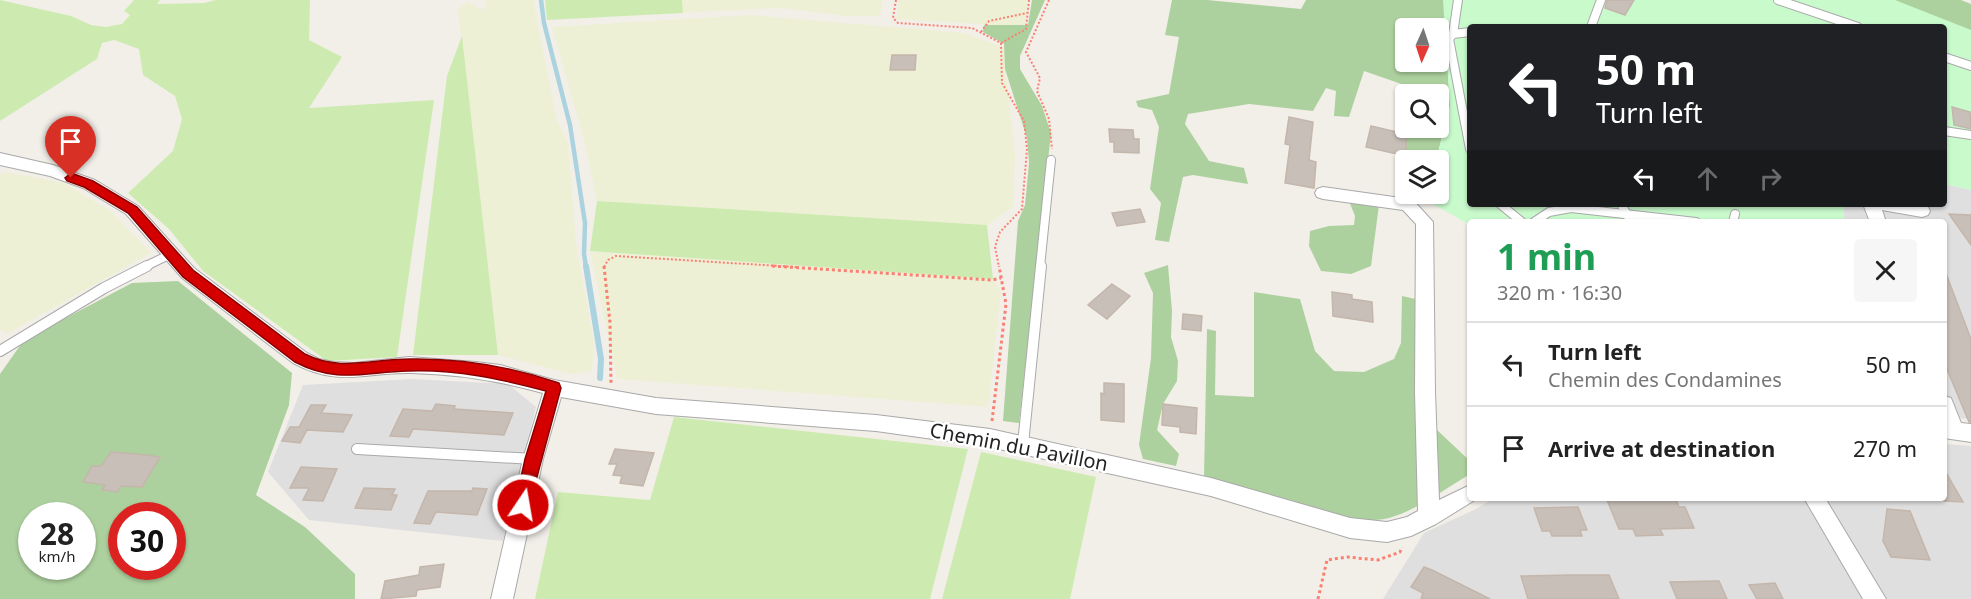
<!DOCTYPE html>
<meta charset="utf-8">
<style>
:root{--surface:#fff;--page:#f6f6f6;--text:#222;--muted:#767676;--line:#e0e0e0}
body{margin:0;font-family:"Noto Sans",sans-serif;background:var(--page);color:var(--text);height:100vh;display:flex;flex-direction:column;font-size:22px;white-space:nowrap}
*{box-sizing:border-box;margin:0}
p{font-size:20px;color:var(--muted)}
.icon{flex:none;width:33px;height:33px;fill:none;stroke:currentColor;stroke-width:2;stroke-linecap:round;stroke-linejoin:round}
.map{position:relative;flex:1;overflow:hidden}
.sheet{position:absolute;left:1467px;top:219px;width:480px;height:282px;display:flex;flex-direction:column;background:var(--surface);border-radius:6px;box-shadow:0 2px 4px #0004}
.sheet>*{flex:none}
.guide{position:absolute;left:1467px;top:24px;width:480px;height:183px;border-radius:6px;box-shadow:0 2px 4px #0004;background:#202124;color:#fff;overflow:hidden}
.needle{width:39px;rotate:183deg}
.fabs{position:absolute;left:1395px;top:18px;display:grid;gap:12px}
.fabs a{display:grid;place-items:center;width:54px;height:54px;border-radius:6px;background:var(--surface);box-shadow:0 2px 4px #0004;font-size:30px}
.speed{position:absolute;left:18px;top:502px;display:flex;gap:12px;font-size:30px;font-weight:700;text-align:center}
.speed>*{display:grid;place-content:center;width:78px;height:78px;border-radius:50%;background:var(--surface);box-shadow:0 2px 4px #0004;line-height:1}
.speed small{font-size:15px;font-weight:400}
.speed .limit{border:9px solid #d22;background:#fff;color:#111}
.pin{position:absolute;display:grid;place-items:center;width:51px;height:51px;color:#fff;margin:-62px -26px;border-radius:50% 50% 50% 0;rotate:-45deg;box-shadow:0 0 6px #0007}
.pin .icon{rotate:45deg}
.me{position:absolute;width:66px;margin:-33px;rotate:12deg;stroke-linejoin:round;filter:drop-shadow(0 0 4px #0008)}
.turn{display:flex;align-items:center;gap:21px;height:126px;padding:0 30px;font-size:27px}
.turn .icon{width:78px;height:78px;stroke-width:2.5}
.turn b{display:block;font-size:42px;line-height:51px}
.lanes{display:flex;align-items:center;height:57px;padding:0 30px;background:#0003;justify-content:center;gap:30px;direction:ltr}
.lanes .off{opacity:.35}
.round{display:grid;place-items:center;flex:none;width:63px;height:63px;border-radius:6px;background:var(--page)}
.headline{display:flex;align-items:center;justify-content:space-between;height:102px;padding:0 30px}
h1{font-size:36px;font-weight:700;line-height:45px;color:#1e9e55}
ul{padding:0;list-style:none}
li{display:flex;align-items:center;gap:18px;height:84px;padding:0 30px;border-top:2px solid var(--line)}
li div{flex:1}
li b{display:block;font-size:22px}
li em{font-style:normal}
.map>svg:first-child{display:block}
</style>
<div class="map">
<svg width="1971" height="599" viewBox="0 0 1971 599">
<rect width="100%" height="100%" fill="#f2efe9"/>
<g fill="#e0dfdf">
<polygon points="1944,184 1971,190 1971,419 1944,417 1944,222 1841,222 1842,204 1944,204"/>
<polygon points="412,379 508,384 536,407 503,541 309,520 268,472 303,385"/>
<polygon points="1944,444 1971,446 1971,599 1383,599 1424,533 1476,509 1494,498 1515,498 1516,500 1524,498 1944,498"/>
</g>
<g fill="#eef0d5">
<polygon points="485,0 533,0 557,120 568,142 576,244 594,343 592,371 571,374 498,355 458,8 469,2 481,10 486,6"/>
<polygon points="682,0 882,0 880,16 844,16 781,8 683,13"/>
<polygon points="899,0 1028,0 1025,27 896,19"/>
<polygon points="750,15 964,33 1003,47 1015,155 1013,207 987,225 597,201 584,140 552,27"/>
<polygon points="5,172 64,183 112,212 151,253 8,333 0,330 0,174"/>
<polygon points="590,251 993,279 1001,292 988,407 617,379"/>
</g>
<g fill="#cdebb0">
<polygon points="0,0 71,16 91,25 106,27 122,24 130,15 124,11 134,0 160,0 157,4 204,3 216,0 310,0 309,40 342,57 309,108 434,100 397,357 327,361 203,271 169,229 128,193 173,151 182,119 175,96 143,75 139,49 114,40 102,43 97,59 0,121"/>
<polygon points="545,0 682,0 683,13 547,20"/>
<polygon points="462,36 498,355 413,355 447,76"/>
<polygon points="597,201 987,225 993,279 590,251"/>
<polygon points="674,417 968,449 930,599 535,599 558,492 650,500"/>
<polygon points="981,452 1096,477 1070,599 942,599"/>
</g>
<g fill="#add19e" fill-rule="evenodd">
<polygon points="1032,0 1045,0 1020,56 1020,69 1042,106 1051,133 1019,423 1003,421 1018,221 1025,205 1029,163 1027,138 1005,69 1004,44 983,32 984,25 1028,25"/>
<polygon points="1172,0 1207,0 1301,9 1306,0 1447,0 1452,21 1429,24 1432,28 1406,28 1406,62 1438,62 1439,35 1446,43 1450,106 1436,160 1400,148 1405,124 1406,128 1438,128 1438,94 1412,94 1413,88 1364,71 1349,117 1334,116 1336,91 1326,88 1313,111 1249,104 1188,114 1185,124 1209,161 1244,168 1248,184 1193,175 1183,177 1169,242 1155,240 1161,203 1150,189 1159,127 1152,110 1138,107 1136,101 1169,94 1179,37 1165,35"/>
<polygon points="1832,0 1961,0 1971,4 1971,36 1891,6"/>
<polygon points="1349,201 1379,205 1371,266 1351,274 1321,271 1309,246 1310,231 1329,226 1354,225 1355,216"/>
<polygon points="1168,265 1172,311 1171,337 1178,361 1177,381 1163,404 1157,430 1179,454 1176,466 1143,459 1139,445 1151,358 1153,293 1144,273"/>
<path d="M178,281L292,373L289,405L256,495L305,527L355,574V599H0V374L24,340L132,283ZM32,516H82V567H32ZM122,516H172V567H122Z"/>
<path d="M1254,292L1300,299L1315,351L1334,371L1364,372L1394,359L1401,343L1402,296L1420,300L1421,415L1470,461V474C1445,489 1417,510 1389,518C1351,529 1246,489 1204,477L1207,329L1216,331L1215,395L1254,397Z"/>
</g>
<polygon fill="#c8facc" points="1443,0 1895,0 1971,30 1971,190 1944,184 1944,27 1470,27 1470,204 1844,204 1844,222 1470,222 1470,225 1426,200 1427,194 1438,194 1438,160 1436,160 1450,106"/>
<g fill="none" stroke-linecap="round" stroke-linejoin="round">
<polyline stroke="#aad3df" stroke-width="4.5" points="541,0 544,23 570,125 585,223 584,254 586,267"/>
<polyline stroke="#aad3df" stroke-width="6" points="586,266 601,359 600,378"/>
</g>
<g fill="#c7bfb8" stroke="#c4b6ab" stroke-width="1.5">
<polygon points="1607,0 1634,0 1625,15 1605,8"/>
<polygon points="892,55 916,55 915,70 890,70"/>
<polygon points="1952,107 1970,112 1971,129 1954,125"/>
<polygon points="1289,117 1313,122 1309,160 1316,162 1314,188 1285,183 1290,145 1285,144"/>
<polygon points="1371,126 1406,134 1406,156 1366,147"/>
<polygon points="1109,129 1133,130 1134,139 1139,139 1139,153 1114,152 1114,142 1110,142"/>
<polygon points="1140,209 1145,222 1117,226 1112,213"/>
<polygon points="1949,214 1971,215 1971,245"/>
<polygon points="1945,271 1971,339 1971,422 1969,422 1944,362"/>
<polygon points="1112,284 1130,296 1107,319 1088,305"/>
<polygon points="1332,292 1352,295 1352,299 1372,302 1373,322 1333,316"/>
<polygon points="1183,314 1202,316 1201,331 1182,329"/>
<polygon points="1104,383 1124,384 1124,422 1101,420 1101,393 1104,394"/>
<polygon points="436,404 455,406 454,409 513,413 504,435 413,429 409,437 390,436 403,409 432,411"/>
<polygon points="1163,404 1197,408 1196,434 1180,432 1180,427 1162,425"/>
<polygon points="311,405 326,405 321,413 352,415 343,432 307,430 300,443 282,441 290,427 299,427"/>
<polygon points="615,449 654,453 643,486 620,483 622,476 613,475 617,464 609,464"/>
<polygon points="111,452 146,455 160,457 142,487 121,486 117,492 102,490 105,485 83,482 92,466 101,466"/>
<polygon points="301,467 337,469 323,501 303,500 309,488 290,488"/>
<polygon points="1944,469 1963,502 1944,501"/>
<polygon points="364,488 395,489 392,495 397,495 391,510 355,508"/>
<polygon points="473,488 487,489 477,515 436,512 430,524 414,523 428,491 472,491"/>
<polygon points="1676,499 1679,507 1685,507 1694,528 1660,529 1663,535 1636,536 1633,529 1619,529 1607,500"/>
<polygon points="1578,507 1587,530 1580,530 1582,536 1552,536 1550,531 1542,531 1534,508"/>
<polygon points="1887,509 1910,511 1930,560 1891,557 1883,541"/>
<polygon points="444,564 440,587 417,590 416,596 381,599 385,581 419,575 420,567"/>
<polygon points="1424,567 1432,570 1490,599 1421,599 1423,593 1411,587"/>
<polygon points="1569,575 1609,575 1619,599 1528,599 1521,576"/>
<polygon points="1715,581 1719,581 1727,599 1677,599 1670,582"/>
<polygon points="1775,583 1783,599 1757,599 1749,585"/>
</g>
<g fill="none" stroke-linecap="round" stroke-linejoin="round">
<defs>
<g id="lane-far1">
<polyline points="1778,0 1858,27"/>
<polyline points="1591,27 1601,0"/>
<polyline points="1470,32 1453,34 1449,39 1470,149"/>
<polyline points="1453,34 1458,0"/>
<polyline points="1944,57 1971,66"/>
<polyline points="1944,131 1971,135"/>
<polyline points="1500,204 1522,222"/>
<polyline points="1621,204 1631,222"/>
<polyline points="1534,222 1549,212 1571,208 1696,222"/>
<polyline points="1733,222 1735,214"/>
<polyline points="144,267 171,254"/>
<polyline points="1040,267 1051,160"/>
</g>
<g id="lane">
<polyline points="0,351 104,288 147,266"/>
<polyline points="1023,444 1041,266"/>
<polyline points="357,449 533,459"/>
</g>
<g id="street">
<path d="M0,153L53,165L95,180L138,206L194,268L307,353L319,359L334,362L354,363L409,357L476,362L500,365L554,380L656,398L876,415L990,429L1211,478L1350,518L1387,522L1407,517L1418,511L1415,392L1416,224L1403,210L1323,199L1317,197L1315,193L1317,189L1323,187L1408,199L1414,201L1433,222L1435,392L1439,500L1470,485V498H1478L1436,524L1411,536L1387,542L1350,538L1211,496L990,447L876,431L656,414L561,397L543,459L513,599H491L523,459L543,393C500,381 456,374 411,373C364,372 340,388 293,363L182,278L126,214L83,188L50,176L0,165Z"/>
<polygon points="1863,204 1918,204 1928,207 1930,211 1928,215 1922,217 1882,210 1886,222 1870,222"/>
<polygon points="1944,396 1951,398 1961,423 1971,424 1971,442 1944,438"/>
<polygon points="1804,498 1825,498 1886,599 1863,599"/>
</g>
</defs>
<use href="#lane-far1" stroke="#a9a9a9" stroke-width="10"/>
<use href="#lane" stroke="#a9a9a9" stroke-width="12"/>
<use href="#street" stroke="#a9a9a9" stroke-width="2"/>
<g stroke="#fa8072" stroke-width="2" stroke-dasharray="2 2" stroke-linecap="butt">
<polyline points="896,0 893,18 898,23 972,28 1001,43 1002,83 1024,121 1027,149 1022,209 1000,232 995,247 999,267"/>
<polyline points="1049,0 1026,52 1040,78 1037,91 1049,119 1052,149"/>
<polyline points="981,32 989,21 1027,13"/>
<polyline points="1001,43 1026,29 1029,0"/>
<polyline points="604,267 608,260 616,256 796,267"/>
</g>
<g stroke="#fa8072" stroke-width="3" stroke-dasharray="3 3" stroke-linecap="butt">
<polyline points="604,266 610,323 611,383"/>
<polyline points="772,266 992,280 1001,278"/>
<polyline points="992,421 1006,304 999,266"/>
<polyline points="1318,599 1327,560 1347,557 1378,560 1400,552 1402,547"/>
</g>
<use href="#lane-far1" stroke="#fff" stroke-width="8"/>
<use href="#lane" stroke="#fff" stroke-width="10"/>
<use href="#street" fill="#fff" fill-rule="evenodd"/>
</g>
<path fill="#d40000" stroke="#8a0000" stroke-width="1.5" d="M71,173L93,181L137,207L193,270L305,354C340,372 372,359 409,359C460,358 512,367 559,383L561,388L528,510L523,512L517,510L515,505L525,459L546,391C501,379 455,369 408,371C365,372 337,384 295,362L183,277L128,213L84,187L67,181L65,178Z"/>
<g text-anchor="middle" stroke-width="5" stroke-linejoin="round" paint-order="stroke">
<g font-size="20" fill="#222" stroke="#fff">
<text transform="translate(1019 447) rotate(11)" y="7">Chemin du Pavillon</text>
</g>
</g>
</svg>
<div class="fabs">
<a><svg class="needle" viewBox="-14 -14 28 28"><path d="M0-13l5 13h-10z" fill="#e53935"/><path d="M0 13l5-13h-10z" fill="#767676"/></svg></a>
<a><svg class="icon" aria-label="search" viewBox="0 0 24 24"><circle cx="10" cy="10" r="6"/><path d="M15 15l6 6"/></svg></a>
<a><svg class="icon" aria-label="layers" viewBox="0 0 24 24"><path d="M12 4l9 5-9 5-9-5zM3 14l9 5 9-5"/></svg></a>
</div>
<div class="speed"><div>28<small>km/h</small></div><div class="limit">30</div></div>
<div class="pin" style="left:71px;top:178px;background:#d93025"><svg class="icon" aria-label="arrive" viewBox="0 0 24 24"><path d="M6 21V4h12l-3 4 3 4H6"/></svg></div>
<svg class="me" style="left:523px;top:505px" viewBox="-20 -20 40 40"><circle r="17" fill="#d40000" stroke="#fff" stroke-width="3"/><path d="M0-11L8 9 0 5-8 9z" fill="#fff"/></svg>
<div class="guide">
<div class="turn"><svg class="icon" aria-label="left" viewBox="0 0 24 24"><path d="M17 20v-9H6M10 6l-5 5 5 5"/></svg><div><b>50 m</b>Turn left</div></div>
<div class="lanes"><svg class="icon" aria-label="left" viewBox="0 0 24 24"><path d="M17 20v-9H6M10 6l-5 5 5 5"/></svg><svg class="icon off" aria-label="ahead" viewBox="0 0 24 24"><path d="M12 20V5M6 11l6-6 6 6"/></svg><svg class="icon off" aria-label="right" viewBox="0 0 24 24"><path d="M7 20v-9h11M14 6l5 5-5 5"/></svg></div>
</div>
<section class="sheet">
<div class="headline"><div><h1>1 min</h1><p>320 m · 16:30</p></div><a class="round"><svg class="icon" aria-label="close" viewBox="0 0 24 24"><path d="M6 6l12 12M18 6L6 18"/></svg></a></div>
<ul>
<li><svg class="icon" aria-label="left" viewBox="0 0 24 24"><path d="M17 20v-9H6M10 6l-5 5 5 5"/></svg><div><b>Turn left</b><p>Chemin des Condamines</p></div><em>50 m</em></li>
<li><svg class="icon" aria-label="arrive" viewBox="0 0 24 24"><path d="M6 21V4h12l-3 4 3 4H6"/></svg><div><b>Arrive at destination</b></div><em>270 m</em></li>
</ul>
</section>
</div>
